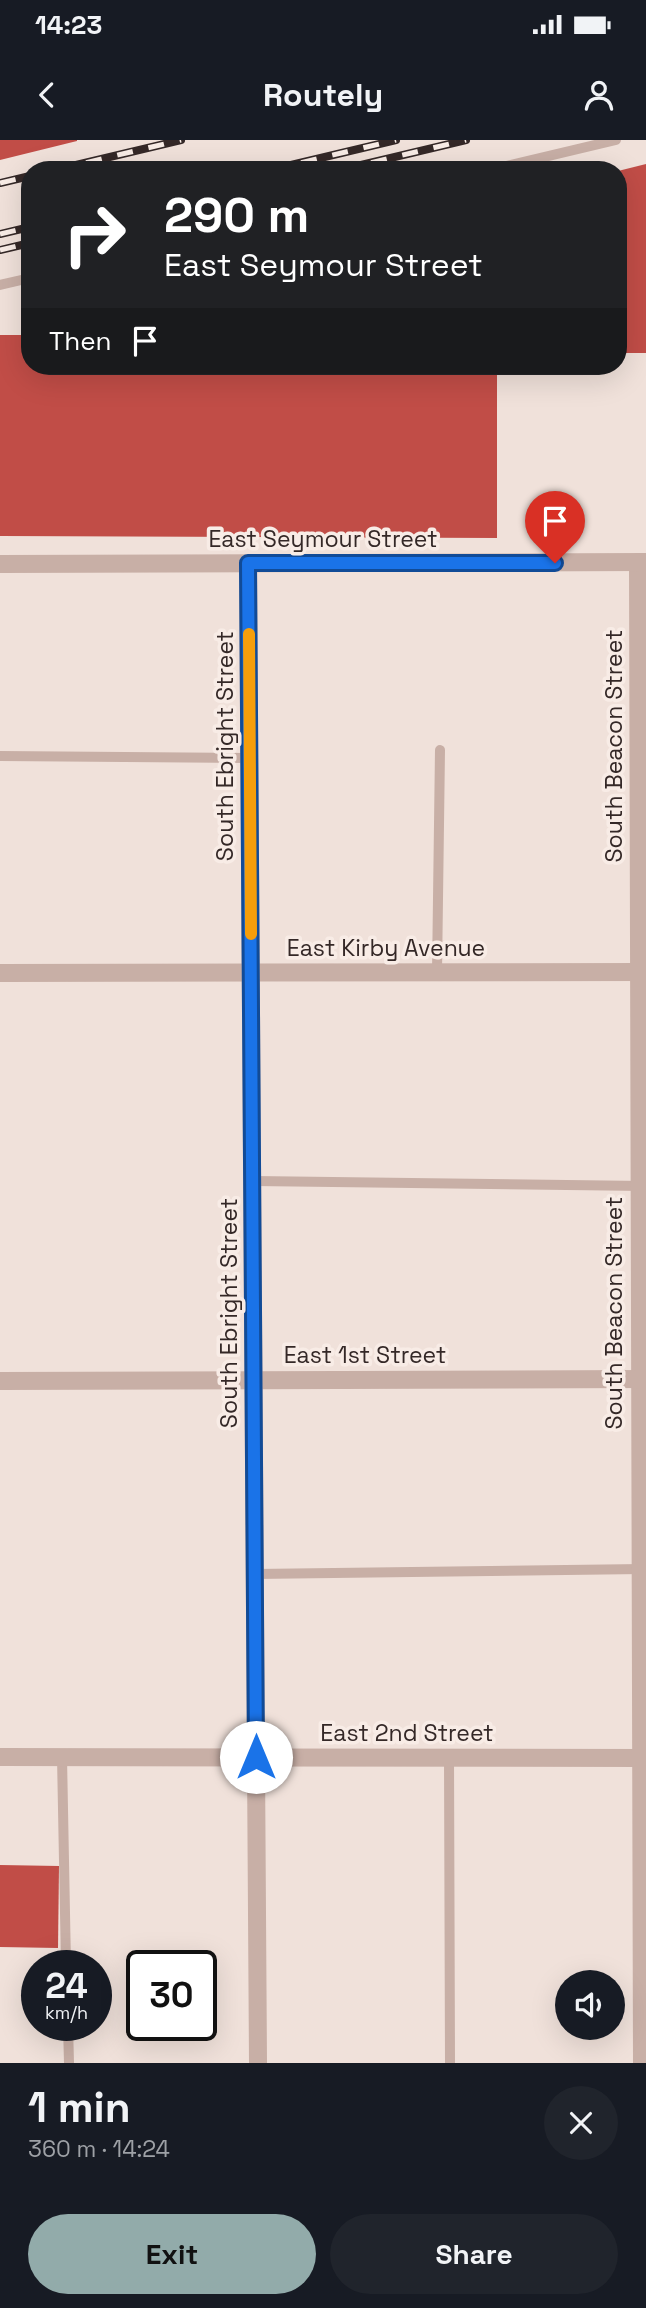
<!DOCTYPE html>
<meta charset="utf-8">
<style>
:root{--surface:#171b24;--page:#20242c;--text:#f1f3f6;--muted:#9ea1a6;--accent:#92abaa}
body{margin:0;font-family:"Space Grotesk",sans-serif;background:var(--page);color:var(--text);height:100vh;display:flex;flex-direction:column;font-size:26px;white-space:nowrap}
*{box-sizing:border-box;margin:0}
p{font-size:23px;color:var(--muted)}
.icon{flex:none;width:38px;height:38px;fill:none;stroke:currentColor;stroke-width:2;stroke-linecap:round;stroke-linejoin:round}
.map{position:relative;height:1923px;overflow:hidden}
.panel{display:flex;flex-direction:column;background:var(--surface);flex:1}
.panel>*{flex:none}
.top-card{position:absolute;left:21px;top:21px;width:606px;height:214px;border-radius:28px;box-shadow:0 7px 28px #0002;background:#202124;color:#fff;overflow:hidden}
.controls{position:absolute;left:555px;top:1830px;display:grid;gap:14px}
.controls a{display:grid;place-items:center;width:70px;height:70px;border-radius:50%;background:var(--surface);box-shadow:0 7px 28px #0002;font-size:35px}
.speed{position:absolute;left:21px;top:1810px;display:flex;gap:14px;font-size:35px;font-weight:700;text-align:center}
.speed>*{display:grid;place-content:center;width:91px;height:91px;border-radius:50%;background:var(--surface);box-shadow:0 7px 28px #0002;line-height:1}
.speed small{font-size:18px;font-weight:400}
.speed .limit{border:4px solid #111;border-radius:10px;background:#fff;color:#111}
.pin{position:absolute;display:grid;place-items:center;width:60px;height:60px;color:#fff;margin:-72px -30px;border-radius:50% 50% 50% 0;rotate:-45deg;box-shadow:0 0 7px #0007}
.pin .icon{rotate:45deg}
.me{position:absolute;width:77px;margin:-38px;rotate:0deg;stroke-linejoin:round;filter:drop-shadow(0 0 5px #0008)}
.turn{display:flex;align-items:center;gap:24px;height:147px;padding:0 28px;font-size:32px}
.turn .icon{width:91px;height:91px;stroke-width:2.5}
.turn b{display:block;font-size:49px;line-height:60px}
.then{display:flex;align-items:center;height:66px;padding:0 28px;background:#0003;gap:14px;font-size:26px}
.round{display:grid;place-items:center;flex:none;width:74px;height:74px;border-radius:37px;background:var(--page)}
.head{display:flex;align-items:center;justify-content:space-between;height:119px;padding:0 28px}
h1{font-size:42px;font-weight:800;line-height:52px}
.primary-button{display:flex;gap:14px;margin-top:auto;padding:14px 28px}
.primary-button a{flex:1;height:80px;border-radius:42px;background:var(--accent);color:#111;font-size:28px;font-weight:800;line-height:80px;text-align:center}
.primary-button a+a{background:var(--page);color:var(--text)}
.status{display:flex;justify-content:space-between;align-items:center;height:49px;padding:0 35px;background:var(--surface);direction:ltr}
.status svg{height:19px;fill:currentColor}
header{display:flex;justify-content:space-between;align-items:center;height:91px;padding:0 28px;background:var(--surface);font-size:32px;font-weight:800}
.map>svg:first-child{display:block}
</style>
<div class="status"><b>14:23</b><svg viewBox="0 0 49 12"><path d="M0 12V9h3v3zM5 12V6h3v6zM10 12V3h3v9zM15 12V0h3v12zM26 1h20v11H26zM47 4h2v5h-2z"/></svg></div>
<header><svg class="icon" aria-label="back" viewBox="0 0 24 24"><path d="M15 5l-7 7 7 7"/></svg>Routely<svg class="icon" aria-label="person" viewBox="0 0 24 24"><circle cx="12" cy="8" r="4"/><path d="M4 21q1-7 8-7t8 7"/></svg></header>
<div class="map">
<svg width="646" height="1923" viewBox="0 0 646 1923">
<rect width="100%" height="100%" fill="#f0e1da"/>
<g fill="#c14d47">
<polygon points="0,0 77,0 77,1 0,20"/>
<polygon points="646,24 646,213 618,213 618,31"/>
<polygon points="0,195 30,195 30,226 497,226 497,398 0,396"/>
<polygon points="0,1725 59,1726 58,1808 0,1807"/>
</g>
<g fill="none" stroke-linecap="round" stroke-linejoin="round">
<g stroke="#c8afa6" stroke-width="10">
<polyline points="490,30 616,0"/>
<polyline points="0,145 30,138"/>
<polyline points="0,616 249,618"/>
<polyline points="437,833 440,610"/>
<polyline points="253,1041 645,1046"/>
<polyline points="255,1434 643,1429"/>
<polyline points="62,1617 66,1825"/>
<polyline points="449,1617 450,1923"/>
<polyline points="68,1885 69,1923"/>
</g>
<g stroke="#c8afa6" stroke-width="18">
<polyline points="638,422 642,1923"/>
<polyline points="248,423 258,1923"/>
<polyline points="0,424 646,422"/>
<polyline points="0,833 646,832"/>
<polyline points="0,1241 646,1239"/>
<polyline points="0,1617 646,1618"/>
</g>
<defs>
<g id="rail">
<polyline points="55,30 181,0"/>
<polyline points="270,30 396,0"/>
<polyline points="340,30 466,0"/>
<polyline points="0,43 30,36"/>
<polyline points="0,94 30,87"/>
<polyline points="0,110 30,103"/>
</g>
</defs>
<use href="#rail" stroke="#342827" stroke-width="8"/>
<use href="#rail" stroke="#f8ece6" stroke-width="5" stroke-dasharray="16" stroke-linecap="butt"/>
</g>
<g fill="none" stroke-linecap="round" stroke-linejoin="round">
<defs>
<polyline id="route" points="256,1617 248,423 555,423"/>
</defs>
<use href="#route" stroke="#114b97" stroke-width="18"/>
<use href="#route" stroke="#1a73e8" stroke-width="12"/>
<polyline stroke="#f59e0b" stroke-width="12" points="249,494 251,794"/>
</g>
<g text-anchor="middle" stroke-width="7" stroke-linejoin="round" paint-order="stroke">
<g font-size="23" fill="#342827" stroke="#f8ece6">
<text x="323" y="407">East Seymour Street</text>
<text transform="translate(225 606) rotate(-90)" y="8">South Ebright Street</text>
<text transform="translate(614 606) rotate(-90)" y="8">South Beacon Street</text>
<text x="386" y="816">East Kirby Avenue</text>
<text transform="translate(229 1173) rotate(-90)" y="8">South Ebright Street</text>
<text transform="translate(614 1173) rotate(-90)" y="8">South Beacon Street</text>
<text x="365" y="1223">East 1st Street</text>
<text x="407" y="1601">East 2nd Street</text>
</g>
</g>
</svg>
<div class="controls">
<a><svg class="icon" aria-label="sound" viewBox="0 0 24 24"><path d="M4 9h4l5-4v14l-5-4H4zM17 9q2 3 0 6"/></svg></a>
</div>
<div class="speed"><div>24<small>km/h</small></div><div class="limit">30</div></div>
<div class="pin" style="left:555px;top:423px;background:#d93025"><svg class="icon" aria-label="arrive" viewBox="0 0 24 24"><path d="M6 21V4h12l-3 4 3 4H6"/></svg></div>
<svg class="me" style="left:256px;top:1617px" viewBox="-20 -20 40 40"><circle r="19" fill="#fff"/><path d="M0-13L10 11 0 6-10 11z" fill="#1a73e8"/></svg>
<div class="top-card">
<div class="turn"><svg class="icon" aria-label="right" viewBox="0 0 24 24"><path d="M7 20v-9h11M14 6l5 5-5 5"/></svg><div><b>290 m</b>East Seymour Street</div></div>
<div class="then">Then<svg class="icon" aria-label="arrive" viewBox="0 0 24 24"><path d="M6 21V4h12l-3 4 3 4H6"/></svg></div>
</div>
</div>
<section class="panel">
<div class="head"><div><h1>1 min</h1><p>360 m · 14:24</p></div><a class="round"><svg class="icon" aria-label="close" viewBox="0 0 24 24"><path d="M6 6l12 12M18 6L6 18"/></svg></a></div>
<div class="primary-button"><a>Exit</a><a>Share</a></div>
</section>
